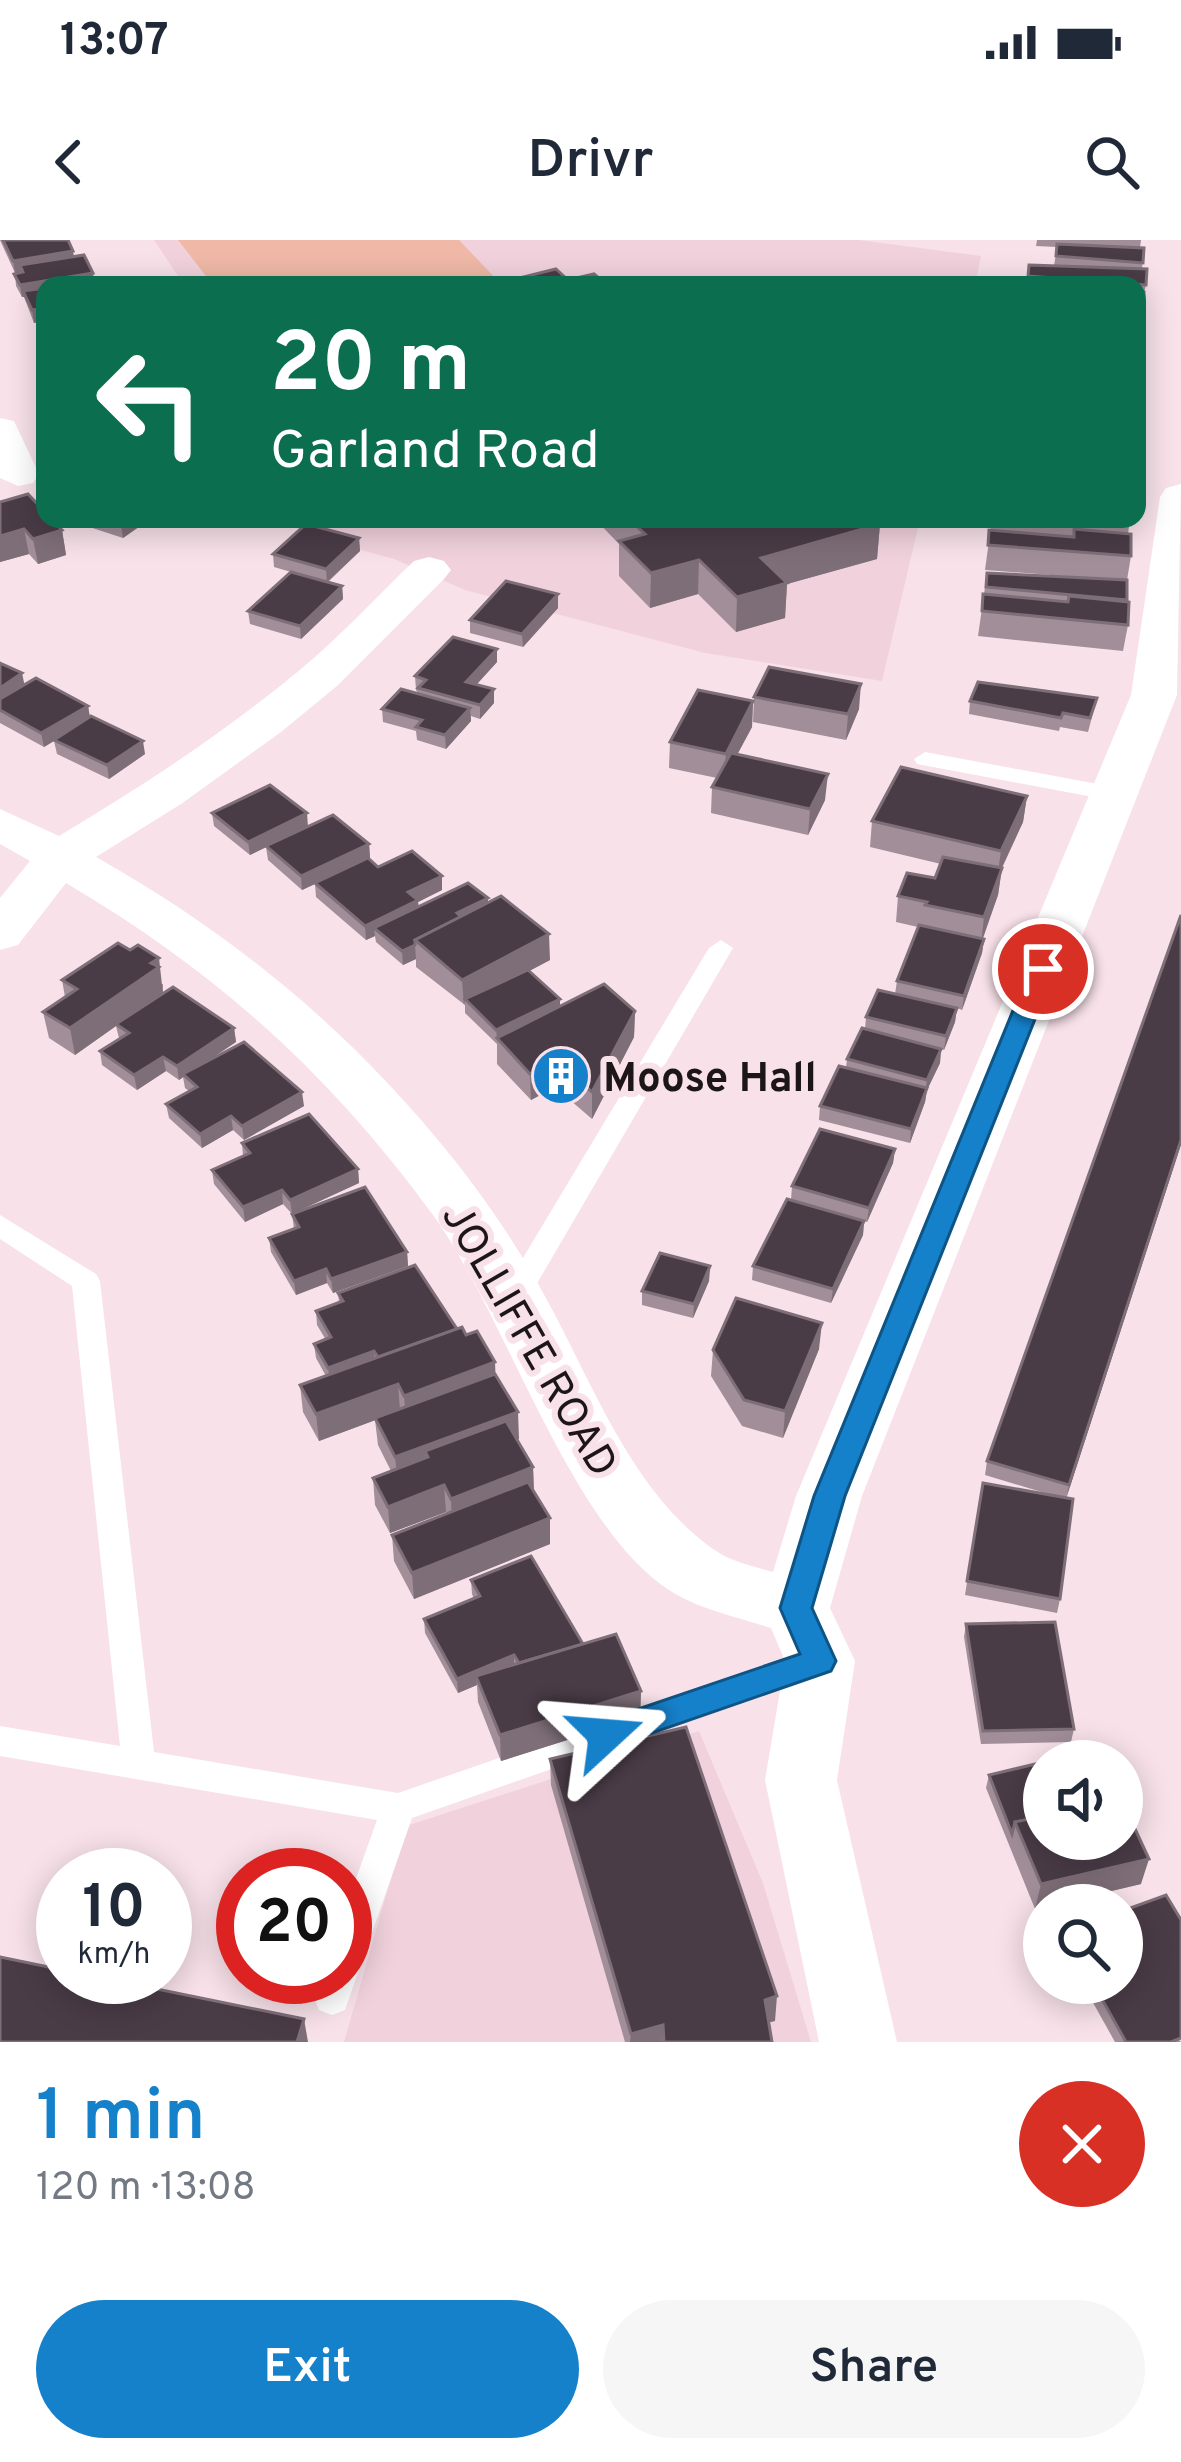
<!DOCTYPE html>
<meta charset="utf-8">
<style>
:root{--surface:#fff;--page:#f6f6f7;--text:#1f2937;--muted:#747a83;--accent:#1681cb}
body{margin:0;font-family:Overpass,sans-serif;background:var(--page);color:var(--text);height:100vh;display:flex;flex-direction:column;font-size:45px;white-space:nowrap}
*{box-sizing:border-box;margin:0}
p{font-size:39px;color:var(--muted)}
.icon{flex:none;width:66px;height:66px;fill:none;stroke:currentColor;stroke-width:2;stroke-linecap:round;stroke-linejoin:round}
.map{position:relative;height:1802px;overflow:hidden}
.panel{display:flex;flex-direction:column;background:var(--surface);flex:1}
.panel>*{flex:none}
.banner{position:absolute;left:36px;top:36px;width:1110px;height:252px;border-radius:24px;box-shadow:0 6px 30px #0003;background:#0b6e4f;color:#fff;overflow:hidden}
.controls{position:absolute;left:1023px;top:1500px;display:grid;gap:24px}
.controls a{display:grid;place-items:center;width:120px;height:120px;border-radius:50%;background:var(--surface);box-shadow:0 6px 30px #0003;font-size:60px}
.speed{position:absolute;left:36px;top:1608px;display:flex;gap:24px;font-size:60px;font-weight:700;text-align:center}
.speed>*{display:grid;place-content:center;width:156px;height:156px;border-radius:50%;background:var(--surface);box-shadow:0 6px 30px #0003;line-height:1}
.speed small{font-size:30px;font-weight:400}
.speed .limit{border:18px solid #d22;background:#fff;color:#111}
.pin{position:absolute;display:grid;place-items:center;width:102px;height:102px;color:#fff;margin:-51px;border:6px solid #fff;border-radius:50%;box-shadow:0 3px 12px #0007}
.me{position:absolute;width:132px;margin:-66px;rotate:71deg;stroke-linejoin:round;filter:drop-shadow(0 0 9px #0008)}
.turn{display:flex;align-items:center;gap:42px;height:252px;padding:0 36px;font-size:54px}
.turn .icon{width:156px;height:156px;stroke-width:2.5}
.turn b{display:block;font-size:84px;line-height:102px}
.round{display:grid;place-items:center;flex:none;width:126px;height:126px;border-radius:63px;background:var(--page)}
.head{display:flex;align-items:center;justify-content:space-between;height:204px;padding:0 36px}
h1{font-size:72px;font-weight:600;line-height:90px;color:var(--accent)}
.button{display:flex;gap:24px;margin-top:auto;padding:24px 36px}
.button a{flex:1;height:138px;border-radius:72px;background:var(--accent);color:#fff;font-size:48px;font-weight:600;line-height:138px;text-align:center}
.button a+a{background:var(--page);color:var(--text)}
.status{display:flex;justify-content:space-between;align-items:center;height:84px;padding:0 60px;background:var(--surface);direction:ltr}
.status svg{height:33px;fill:currentColor}
header{display:flex;justify-content:space-between;align-items:center;height:156px;padding:0 36px;background:var(--surface);font-size:54px;font-weight:600}
.map>svg:first-child{display:block}
</style>
<div class="status"><b>13:07</b><svg viewBox="0 0 49 12"><path d="M0 12V9h3v3zM5 12V6h3v6zM10 12V3h3v9zM15 12V0h3v12zM26 1h20v11H26zM47 4h2v5h-2z"/></svg></div>
<header><svg class="icon" aria-label="back" viewBox="0 0 24 24"><path d="M15 5l-7 7 7 7"/></svg>Drivr<svg class="icon" aria-label="search" viewBox="0 0 24 24"><circle cx="10" cy="10" r="6"/><path d="M15 15l6 6"/></svg></header>
<div class="map">
<svg width="1181" height="1802" viewBox="0 0 1181 1802">
<rect width="100%" height="100%" fill="#f8e1e9"/>
<g fill="#f1d2dc">
<polygon points="154,0 859,0 981,16 975,45 184,45"/>
<polygon points="307,279 920,279 882,441 705,413 465,350 394,319 335,303"/>
<polygon points="699,1491 763,1643 811,1802 344,1802 406,1586"/>
</g>
<polygon fill="#efb8a7" points="178,0 459,0 499,42 213,45"/>
<g fill="none" stroke-linecap="round" stroke-linejoin="round">
<g fill="#fff" fill-rule="evenodd">
<polygon points="925,512 1114,547 1126,554 1114,561 917,524 914,519"/>
<polygon points="721,700 733,708 525,1064 505,1064 501,1056 505,1048 709,708"/>
<polygon points="0,975 96,1034 100,1041 154,1512 398,1553 816,1408 828,1412 832,1422 828,1432 412,1578 345,1770 332,1775 319,1770 314,1758 321,1737 345,1737 345,1669 377,1580 0,1516 0,1486 120,1506 72,1046 0,999"/>
</g>
<g fill="#fff" fill-rule="evenodd">
<polygon points="0,178 14,181 39,234 33,243 18,246 0,238"/>
<path d="M1181,244L1177,455L862,1256L830,1368L855,1421L837,1540L897,1802H819L765,1540L785,1421L771,1388C737,1377 698,1369 669,1350C570,1286 506,1076 433,975C330,834 217,732 66,643L18,705L0,710V658L30,621L0,604V569L59,596C143,546 225,492 301,429C341,396 376,357 414,321L429,317L444,321L451,330L444,339L337,446L281,492L181,564L96,617C238,697 355,795 456,922C490,966 521,1011 547,1060C593,1144 632,1252 713,1309C731,1322 753,1326 773,1332L796,1256L1131,455L1160,257L1166,248Z"/>
</g>
</g>
<g fill="#a18e98">
<polygon points="0,0 68,0 45,45 45,97 43,81 34,83 24,57 22,57 16,46 15,33"/>
<polygon points="1037,0 1141,0 1140,8 1144,8 1142,29 1146,45 1143,57 1137,129 1137,45 1027,45 1029,25 1054,26 1057,7 1036,6"/>
<polygon points="0,262 62,290 66,315 38,324 29,314 0,322"/>
<polygon points="65,279 150,279 123,298"/>
<polygon points="567,279 874,279 880,284 877,319 787,344 785,378 736,392 698,354 650,368 619,336 619,304 595,279 573,285"/>
<polygon points="992,279 1130,279 1128,294 1131,316 1127,340 1128,385 1123,411 978,396 987,333 1091,338 985,330"/>
<polygon points="359,298 360,311 328,342 342,346 343,359 301,399 250,384 248,371 291,332 274,327 273,314"/>
<polygon points="558,354 558,368 523,407 470,393 470,380"/>
<polygon points="497,422 476,445 494,463 480,479 471,476 471,481 446,509 417,500 416,491 383,482 382,469 418,453 416,450 415,436"/>
<polygon points="0,423 25,445 88,466 90,477 145,514 109,539 57,514 54,501 44,507 0,483"/>
<polygon points="754,457 859,469 846,500 753,482"/>
<polygon points="1097,458 1088,492 1060,487 1059,491 969,474 970,461"/>
<polygon points="753,461 752,487 737,515 825,560 808,595 711,573 712,547 717,538 669,528 670,502"/>
<polygon points="1027,556 1023,582 1002,628 998,655 982,698 984,699 982,713 962,770 957,768 955,782 944,810 941,809 940,823 927,850 925,862 910,903 819,880 820,866 846,828 847,819 865,789 866,777 895,754 897,741 918,687 896,682 898,656 935,638 941,624 870,607 872,581"/>
<polygon points="212,573 308,587 369,604 370,618 369,619 378,627 442,636 442,650 418,662 419,666 488,658 488,663 550,720 529,731 560,766 635,771 634,797 592,879 555,847 531,860 497,824 497,804 465,773 465,765 416,727 416,719 403,725 376,702 375,696 366,700 316,657 315,644 302,650 268,620 266,607 250,615 214,586"/>
<polygon points="1181,675 1181,904 1066,1258 1060,1359 1057,1373 965,1355 983,1243 1058,1257 985,1235 987,1221"/>
<polygon points="62,740 163,744 163,754 234,788 236,802 206,822 304,866 244,900 233,890 202,908 169,878 166,864 189,851 185,848 183,837 179,840 166,831 137,850 102,825 100,811 119,798 116,786 75,815 49,798 43,772 65,757"/>
<polygon points="242,903 358,929 359,943 293,973 407,1012 408,1026 333,1053 327,1043 296,1055 271,1012 269,998 294,989 292,974 283,964 245,982 214,944 212,930 243,916"/>
<polygon points="895,909 893,923 867,982 864,981 863,995 831,1063 752,1040 753,1026 791,960 792,946"/>
<polygon points="710,1026 709,1041 693,1078 642,1065 642,1051"/>
<polygon points="338,1053 457,1089 466,1095 496,1136 519,1199 517,1199 533,1227 534,1251 550,1304 414,1359 394,1321 392,1295 446,1274 446,1272 390,1293 375,1265 373,1238 391,1231 378,1205 375,1180 319,1201 303,1172 300,1145 326,1136 316,1118 314,1104 326,1100 317,1085 316,1071 339,1062"/>
<polygon points="819,1109 783,1198 742,1186 711,1136 713,1110"/>
<polygon points="471,1340 583,1404 641,1451 640,1477 501,1521 478,1462 477,1445 458,1453 425,1393 424,1379 474,1359 472,1354"/>
<polygon points="966,1384 1074,1489 1071,1502 981,1504 964,1397"/>
<polygon points="550,1519 775,1781 768,1782 772,1802 625,1802 551,1545"/>
<polygon points="989,1535 1141,1644 1052,1665 1044,1665 1035,1669 986,1548"/>
<polygon points="1082,1743 1122,1743 1181,1802 1115,1802"/>
</g>
<g fill="#7e6e78">
<polygon points="73,11 75,23 20,25 21,32 15,33 13,21"/>
<polygon points="93,33 95,45 45,45 45,53 23,51 24,57 22,57 20,45"/>
<polygon points="45,68 45,81 42,76 43,81 34,83 32,70"/>
<polygon points="120,279 150,279 123,298"/>
<polygon points="573,279 595,279 573,285"/>
<polygon points="880,284 877,319 787,344 785,378 736,392 737,357 761,318"/>
<polygon points="24,289 29,314 0,322 0,296"/>
<polygon points="62,290 66,315 38,324 33,299"/>
<polygon points="359,298 360,311 327,342 326,329"/>
<polygon points="699,320 698,354 650,368 651,333"/>
<polygon points="342,346 343,359 301,399 300,386"/>
<polygon points="558,354 558,368 523,407 522,394"/>
<polygon points="497,409 497,422 467,455 466,442"/>
<polygon points="22,433 25,447 0,463 0,448"/>
<polygon points="861,444 859,469 846,500 848,474"/>
<polygon points="494,449 494,463 480,479 480,465"/>
<polygon points="753,461 752,487 724,539 726,514"/>
<polygon points="88,466 90,479 44,507 41,493"/>
<polygon points="470,468 471,481 446,509 445,495"/>
<polygon points="143,501 145,514 109,539 107,525"/>
<polygon points="828,534 825,560 808,595 810,569"/>
<polygon points="1027,556 1023,582 997,638 1001,611"/>
<polygon points="307,573 308,587 250,615 248,602"/>
<polygon points="369,604 370,618 302,650 301,636"/>
<polygon points="1002,628 998,655 981,704 984,677"/>
<polygon points="442,636 442,650 418,662 419,674 374,688 375,696 366,700 365,686 408,652"/>
<polygon points="488,658 488,672 465,683 457,673"/>
<polygon points="549,694 550,720 469,763 465,759 464,766 462,740"/>
<polygon points="984,699 982,713 962,770 964,756"/>
<polygon points="415,705 416,719 403,725 402,711"/>
<polygon points="159,718 163,754 116,784 116,786 75,815 70,788"/>
<polygon points="560,759 560,773 497,798 496,790"/>
<polygon points="957,768 955,782 944,810 946,796"/>
<polygon points="635,771 634,797 592,879 592,852"/>
<polygon points="234,788 236,802 179,840 177,826"/>
<polygon points="941,809 940,823 927,850 925,862 910,903 911,889 925,853 927,840"/>
<polygon points="163,817 166,831 137,850 134,835"/>
<polygon points="555,820 555,847 531,860 530,834"/>
<polygon points="302,852 304,866 244,900 242,886"/>
<polygon points="231,876 233,890 202,908 200,894"/>
<polygon points="1181,900 1181,904 1066,1259 1069,1245"/>
<polygon points="895,909 893,923 867,982 869,968"/>
<polygon points="358,929 359,943 292,974 290,960"/>
<polygon points="282,950 283,964 245,982 243,967"/>
<polygon points="864,981 863,995 831,1063 833,1049"/>
<polygon points="407,1012 408,1026 333,1053 331,1039"/>
<polygon points="710,1026 709,1041 693,1078 694,1064"/>
<polygon points="326,1029 327,1043 296,1055 294,1041"/>
<polygon points="822,1083 819,1109 783,1198 785,1171"/>
<polygon points="374,1111 375,1125 330,1142 328,1128"/>
<polygon points="495,1122 496,1149 406,1182 404,1156"/>
<polygon points="398,1144 400,1171 319,1201 316,1174"/>
<polygon points="518,1172 519,1199 429,1232 428,1217 425,1211 426,1233 398,1243 395,1217"/>
<polygon points="533,1227 534,1254 452,1285 451,1259"/>
<polygon points="444,1245 446,1272 390,1293 388,1267"/>
<polygon points="550,1278 550,1304 414,1359 412,1333"/>
<polygon points="514,1415 514,1428 476,1436 477,1445 458,1453 457,1439"/>
<polygon points="641,1451 640,1477 501,1521 500,1495"/>
<polygon points="1149,1619 1141,1644 1052,1665 1044,1665 1044,1667 1035,1669 1041,1644"/>
<polygon points="777,1756 775,1781 762,1784 765,1760"/>
<polygon points="304,1779 308,1802 297,1802"/>
<polygon points="663,1785 662,1802 630,1802 631,1794"/>
</g>
<g fill="#4a3c47" stroke="#7e6e78" stroke-width="3">
<polygon points="3,0 68,0 73,11 13,21"/>
<polygon points="1057,4 1144,8 1143,23 1056,16"/>
<polygon points="84,15 93,33 20,45 14,34 23,32 20,25"/>
<polygon points="1029,25 1147,29 1146,45 1028,36"/>
<polygon points="556,29 568,40 594,34 607,45 512,45 507,41"/>
<polygon points="90,40 92,45 62,45"/>
<polygon points="45,48 45,68 32,70 23,51"/>
<polygon points="1137,51 1144,52 1143,69 1137,69"/>
<polygon points="1137,76 1140,76 1140,94 1137,93"/>
<polygon points="28,254 45,272 45,279 52,279 62,290 33,299 24,289 0,296 0,262"/>
<polygon points="629,279 874,279 880,284 761,318 787,343 737,357 699,320 651,333 619,301 645,294"/>
<polygon points="1080,279 1130,279 1130,283"/>
<polygon points="306,284 359,298 326,329 273,314"/>
<polygon points="1074,289 1131,294 1131,316 988,305 989,290 1074,297"/>
<polygon points="291,332 342,346 300,386 248,371"/>
<polygon points="987,333 1127,340 1127,360 986,347"/>
<polygon points="506,341 558,354 522,394 470,380"/>
<polygon points="983,354 1068,362 1069,356 1129,362 1128,385 982,371"/>
<polygon points="453,397 497,409 466,442 494,449 480,465 418,448 426,440 415,436"/>
<polygon points="0,423 22,433 0,448"/>
<polygon points="769,427 861,444 848,474 754,457"/>
<polygon points="36,438 88,466 41,493 0,470 0,459"/>
<polygon points="978,442 1097,458 1090,478 1063,473 1061,478 970,461"/>
<polygon points="401,449 470,468 445,495 416,487 422,480 382,469"/>
<polygon points="698,450 753,461 726,514 670,502"/>
<polygon points="91,476 143,501 107,525 54,500"/>
<polygon points="731,513 828,534 810,569 712,547"/>
<polygon points="901,527 1027,556 1001,611 872,581"/>
<polygon points="270,545 307,573 248,602 212,573"/>
<polygon points="333,575 369,604 301,636 266,606"/>
<polygon points="412,611 442,636 408,652 418,660 365,686 315,643 368,618 378,627"/>
<polygon points="943,617 1002,628 984,677 925,665 927,662 898,656 907,633 935,638"/>
<polygon points="468,643 488,658 457,673 461,677 415,700 415,705 402,711 374,688"/>
<polygon points="501,656 549,694 462,740 415,700"/>
<polygon points="1181,675 1181,900 1069,1245 987,1221"/>
<polygon points="919,685 984,699 964,756 897,741"/>
<polygon points="118,703 130,710 138,705 159,718 151,723 159,727 70,788 43,772 77,749 62,740"/>
<polygon points="528,730 560,759 496,790 465,759"/>
<polygon points="604,744 635,771 592,852 555,820 530,834 497,798"/>
<polygon points="173,747 234,788 177,826 163,817 134,835 100,811 129,793 116,784"/>
<polygon points="878,750 957,768 946,796 866,777"/>
<polygon points="862,788 941,809 927,840 847,819"/>
<polygon points="244,802 302,852 242,886 231,876 200,894 166,864 197,847 183,834"/>
<polygon points="839,826 927,848 911,889 820,866"/>
<polygon points="309,874 358,929 290,960 282,950 243,967 212,930 250,913 242,903"/>
<polygon points="820,889 895,909 869,968 792,946"/>
<polygon points="365,947 407,1012 331,1039 326,1029 294,1041 269,998 299,987 292,974"/>
<polygon points="787,959 864,981 833,1049 753,1026"/>
<polygon points="660,1013 710,1026 694,1064 642,1051"/>
<polygon points="415,1025 457,1089 378,1117 374,1111 328,1128 314,1104 331,1097 316,1071 343,1061 338,1053"/>
<polygon points="736,1058 822,1083 785,1171 744,1160 713,1110"/>
<polygon points="462,1087 466,1095 477,1091 495,1122 404,1156 398,1144 316,1174 300,1145"/>
<polygon points="495,1134 518,1172 395,1217 375,1178"/>
<polygon points="506,1181 533,1227 451,1259 444,1245 388,1267 373,1238 428,1217 425,1211"/>
<polygon points="528,1242 550,1278 412,1333 392,1295"/>
<polygon points="983,1243 1073,1259 1060,1359 967,1341"/>
<polygon points="531,1316 583,1404 519,1423 514,1415 457,1439 424,1379 480,1356 471,1340"/>
<polygon points="1055,1382 1074,1489 983,1491 966,1384"/>
<polygon points="616,1394 641,1451 500,1495 476,1436"/>
<polygon points="686,1487 777,1756 765,1760 772,1802 664,1802 663,1785 631,1794 550,1519"/>
<polygon points="1092,1512 1096,1521 1050,1521"/>
<polygon points="1044,1522 1044,1576 1015,1582 1012,1594 989,1535"/>
<polygon points="1122,1561 1149,1619 1041,1644 1015,1582 1044,1576 1044,1599 1122,1599"/>
<polygon points="1166,1655 1181,1680 1181,1798 1171,1802 1126,1802 1093,1743 1122,1743 1122,1671"/>
<polygon points="0,1717 63,1730 63,1737 98,1737 304,1779 297,1802 0,1802"/>
</g>
<polygon fill="#1681cb" stroke="#0e5484" stroke-width="3" points="1043,721 1055,729 845,1256 812,1368 836,1421 831,1431 606,1509 594,1505 589,1495 594,1484 800,1414 780,1368 814,1256 1030,729"/>
<defs>
<symbol id="building-disc" viewBox="-11 -11 22 22"><circle r="9.5" fill="#1681cb" stroke="#f8e1e9"/><path d="M-4-6H4V6H1V3H-1V6H-4ZM-2.5-4.3h1.7v1.8h-1.7ZM.8-4.3h1.7v1.8H.8ZM-2.5-1h1.7V.8h-1.7ZM.8-1h1.7V.8H.8Z" fill="#fff"/></symbol>
</defs>
<g fill-rule="evenodd">
<use href="#building-disc" x="528" y="803" width="66" height="66"/>
</g>
<g text-anchor="middle" stroke-width="12" stroke-linejoin="round" paint-order="stroke">
<g font-size="42" font-weight="bold" fill="#1d1618" stroke="#f8e1e9" text-anchor="start">
<text x="603" y="851">Moose Hall</text>
</g>
<g font-size="42" fill="#1d1618" stroke="#f8e1e9">
<text transform="translate(531 1099) rotate(60)" y="15">JOLLIFFE ROAD</text>
</g>
</g>
</svg>
<div class="controls">
<a><svg class="icon" aria-label="sound" viewBox="0 0 24 24"><path d="M4 9h4l5-4v14l-5-4H4zM17 9q2 3 0 6"/></svg></a>
<a><svg class="icon" aria-label="search" viewBox="0 0 24 24"><circle cx="10" cy="10" r="6"/><path d="M15 15l6 6"/></svg></a>
</div>
<div class="speed"><div>10<small>km/h</small></div><div class="limit">20</div></div>
<div class="pin" style="left:1043px;top:729px;background:#d93025"><svg class="icon" aria-label="arrive" viewBox="0 0 24 24"><path d="M6 21V4h12l-3 4 3 4H6"/></svg></div>
<svg class="me" style="left:606px;top:1495px" viewBox="-20 -20 40 40"><path d="M0-17L14 15 0 8-14 15z" fill="#1681cb" stroke="#fff" stroke-width="4"/></svg>
<div class="banner">
<div class="turn"><svg class="icon" aria-label="left" viewBox="0 0 24 24"><path d="M17 20v-9H6M10 6l-5 5 5 5"/></svg><div><b>20 m</b>Garland Road</div></div>
</div>
</div>
<section class="panel">
<div class="head"><div><h1>1 min</h1><p>120 m · 13:08</p></div><a class="round" style="background:#d93025;color:#fff"><svg class="icon" aria-label="close" viewBox="0 0 24 24"><path d="M6 6l12 12M18 6L6 18"/></svg></a></div>
<div class="button"><a>Exit</a><a>Share</a></div>
</section>
